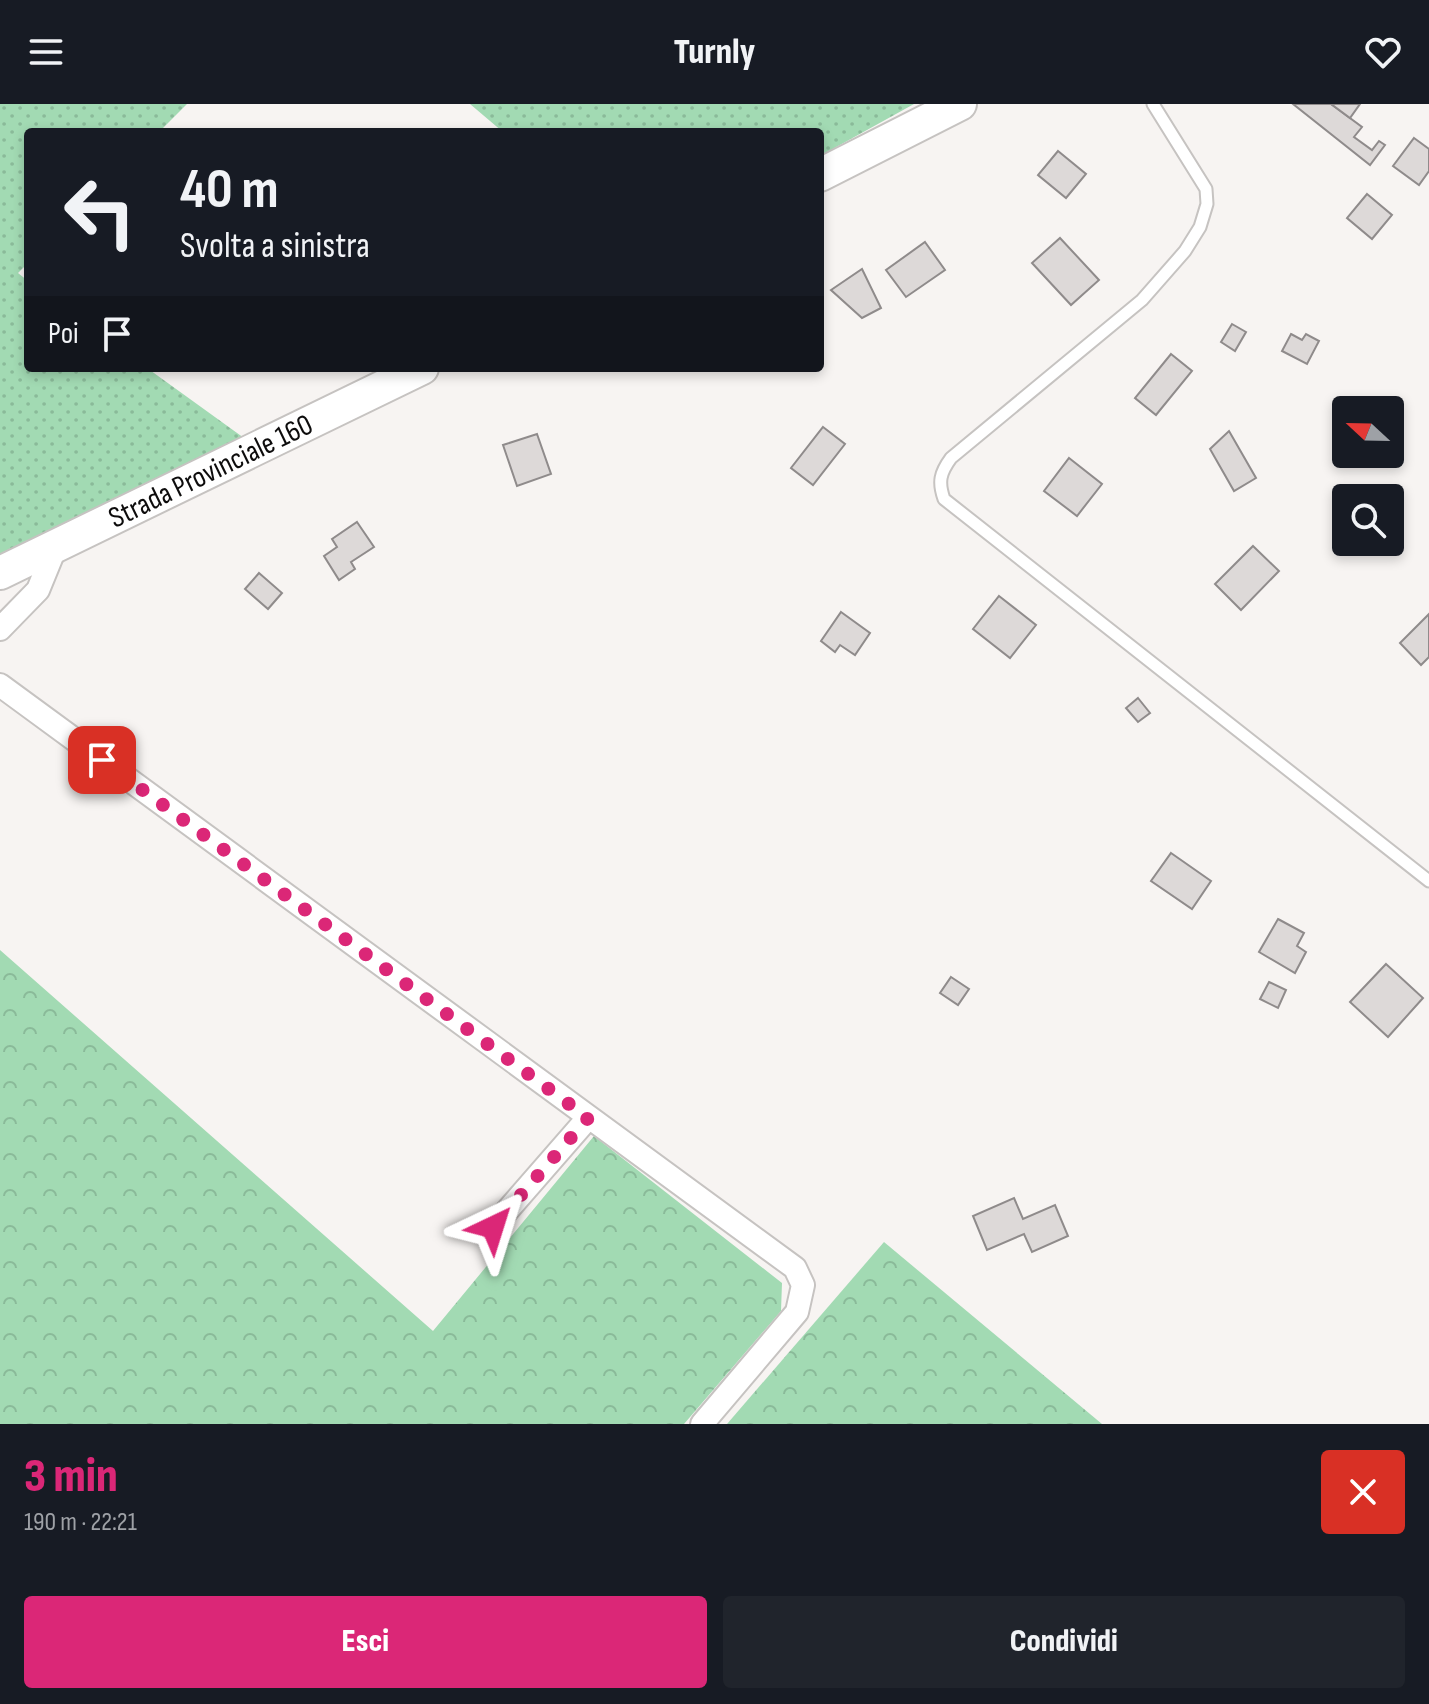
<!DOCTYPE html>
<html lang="it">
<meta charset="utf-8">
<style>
:root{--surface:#171b24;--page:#20242c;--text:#f1f3f6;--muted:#9ea1a6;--accent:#db2777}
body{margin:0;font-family:"Sofia Sans Condensed",sans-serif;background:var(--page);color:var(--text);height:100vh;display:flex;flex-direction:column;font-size:30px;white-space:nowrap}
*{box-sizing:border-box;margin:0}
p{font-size:26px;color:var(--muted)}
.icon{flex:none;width:44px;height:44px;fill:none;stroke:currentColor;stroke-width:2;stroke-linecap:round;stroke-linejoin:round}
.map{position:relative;height:1320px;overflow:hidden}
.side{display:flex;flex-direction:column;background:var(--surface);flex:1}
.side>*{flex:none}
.banner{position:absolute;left:24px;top:24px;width:800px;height:244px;border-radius:8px;box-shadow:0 4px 12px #0003;background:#171b24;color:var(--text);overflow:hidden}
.needle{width:52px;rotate:292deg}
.tools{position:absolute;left:1332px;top:292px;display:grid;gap:16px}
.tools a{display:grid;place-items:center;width:72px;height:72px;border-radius:8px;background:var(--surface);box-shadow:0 4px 12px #0003;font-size:40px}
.pin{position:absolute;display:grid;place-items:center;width:68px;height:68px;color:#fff;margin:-34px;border-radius:16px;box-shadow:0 4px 12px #0006}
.me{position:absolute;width:88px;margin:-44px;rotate:41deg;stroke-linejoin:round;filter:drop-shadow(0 0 6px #0008)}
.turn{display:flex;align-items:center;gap:28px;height:168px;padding:0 24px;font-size:36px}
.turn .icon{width:104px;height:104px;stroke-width:2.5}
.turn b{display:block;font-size:56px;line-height:68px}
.then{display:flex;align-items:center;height:76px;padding:0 24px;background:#0003;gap:16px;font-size:30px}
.round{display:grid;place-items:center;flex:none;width:84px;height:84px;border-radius:8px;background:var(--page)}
.headline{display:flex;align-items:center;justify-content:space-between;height:136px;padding:0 24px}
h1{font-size:48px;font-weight:800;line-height:60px;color:var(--accent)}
.cta{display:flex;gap:16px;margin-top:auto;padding:16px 24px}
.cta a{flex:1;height:92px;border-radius:8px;background:var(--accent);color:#fff;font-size:32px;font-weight:800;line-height:92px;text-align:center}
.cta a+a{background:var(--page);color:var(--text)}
header{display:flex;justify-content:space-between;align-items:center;height:104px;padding:0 24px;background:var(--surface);font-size:36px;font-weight:800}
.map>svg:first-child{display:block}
</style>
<header><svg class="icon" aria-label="menu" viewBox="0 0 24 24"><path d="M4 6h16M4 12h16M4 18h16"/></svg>Turnly<svg class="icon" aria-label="heart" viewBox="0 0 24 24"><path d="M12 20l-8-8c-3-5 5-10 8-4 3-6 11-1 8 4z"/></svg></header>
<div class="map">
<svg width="1429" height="1320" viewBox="0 0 1429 1320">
<defs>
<pattern id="grass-dots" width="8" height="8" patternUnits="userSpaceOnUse" patternTransform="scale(2)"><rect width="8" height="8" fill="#a2dab3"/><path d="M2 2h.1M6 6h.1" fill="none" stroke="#8aba99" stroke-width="1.8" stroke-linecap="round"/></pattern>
<pattern id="forest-crowns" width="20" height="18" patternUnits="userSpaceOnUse" patternTransform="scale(2)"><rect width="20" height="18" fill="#a2dab3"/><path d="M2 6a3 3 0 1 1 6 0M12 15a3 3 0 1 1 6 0" fill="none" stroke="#8aba99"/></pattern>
</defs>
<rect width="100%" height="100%" fill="#f7f4f2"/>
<g fill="url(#grass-dots)">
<polygon points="0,0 187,0 159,28 28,28 28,159 18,169 28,177 28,264 147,264 244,334 0,451"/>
<polygon points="470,0 914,0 820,52 820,28 503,28"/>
</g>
<g fill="url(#forest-crowns)">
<polygon points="0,846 433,1227 594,1032 782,1179 781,1207 684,1320 0,1320"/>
<polygon points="884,1138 1102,1320 727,1320"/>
</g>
<g fill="#ddd9d8" stroke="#8f8b8b" stroke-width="2">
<polygon points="1293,0 1331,0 1362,23 1354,33 1372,46 1379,37 1385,41 1370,61"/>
<polygon points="1331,0 1360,0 1350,14"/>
<polygon points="1414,34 1429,45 1429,67 1419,81 1393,62"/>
<polygon points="1058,47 1086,70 1066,94 1038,71"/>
<polygon points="1367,90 1392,111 1372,135 1347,114"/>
<polygon points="1060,134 1099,176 1071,201 1032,159"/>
<polygon points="925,138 945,166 906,193 886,166"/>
<polygon points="862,165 881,204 862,214 831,186"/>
<polygon points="1232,220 1246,228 1235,247 1221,238"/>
<polygon points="1291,230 1302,236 1306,230 1319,237 1307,260 1282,247"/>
<polygon points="1171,250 1192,267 1156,311 1135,294"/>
<polygon points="823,323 845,340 813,381 791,364"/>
<polygon points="1229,327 1256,374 1234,387 1210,345"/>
<polygon points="537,330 551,370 517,382 503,341"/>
<polygon points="1069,354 1102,380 1077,412 1044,387"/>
<polygon points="357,418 374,443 351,458 355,465 339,476 324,452 337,443 332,435"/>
<polygon points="1253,442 1279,467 1241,506 1215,480"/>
<polygon points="259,469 282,489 268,505 245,485"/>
<polygon points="999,492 1036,521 1010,554 973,525"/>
<polygon points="841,508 870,529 855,551 840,541 835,548 821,537"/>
<polygon points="1429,510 1429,553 1421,561 1400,539"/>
<polygon points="1138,594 1150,609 1138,618 1126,604"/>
<polygon points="1171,749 1211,777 1192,805 1151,777"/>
<polygon points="1278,815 1304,829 1297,842 1306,848 1295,869 1259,848"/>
<polygon points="1386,860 1423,894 1388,933 1350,898"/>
<polygon points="951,873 969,885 958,901 940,889"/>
<polygon points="1269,878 1286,886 1278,904 1260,895"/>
<polygon points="1014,1094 1023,1115 1055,1101 1068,1132 1032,1148 1024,1130 987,1146 973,1112"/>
</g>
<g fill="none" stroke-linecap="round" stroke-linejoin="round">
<defs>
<path id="lane" d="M1153,0L1206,85L1207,100L1200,123L1185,147L1142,196L951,354C940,369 938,378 944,395L1429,777"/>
<g id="street">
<polyline points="0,525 38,486 56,442"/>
<polyline points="0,581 795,1164 803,1181 797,1208 702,1320"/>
<polyline points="493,1123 588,1014"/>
</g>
<g id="secondary">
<polyline points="820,71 960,0"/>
<path id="s1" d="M0,469L422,264"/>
</g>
</defs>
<use href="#lane" stroke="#c6c3c1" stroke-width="15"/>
<use href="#street" stroke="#c6c3c1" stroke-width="26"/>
<use href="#secondary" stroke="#c6c3c1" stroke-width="36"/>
<use href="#lane" stroke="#fff" stroke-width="11"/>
<use href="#street" stroke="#fff" stroke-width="22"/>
<use href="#secondary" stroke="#fff" stroke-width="32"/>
</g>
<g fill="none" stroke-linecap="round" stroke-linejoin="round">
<polyline stroke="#db2777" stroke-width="14" stroke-dasharray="0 25.2" points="102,656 588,1014 493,1123"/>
</g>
<g text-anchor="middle" stroke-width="6" stroke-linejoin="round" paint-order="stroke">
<g font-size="30" fill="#0d0c0c" stroke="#fff">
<text dy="10" stroke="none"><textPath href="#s1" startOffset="234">Strada Provinciale 160</textPath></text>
</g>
</g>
</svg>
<div class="tools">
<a><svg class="needle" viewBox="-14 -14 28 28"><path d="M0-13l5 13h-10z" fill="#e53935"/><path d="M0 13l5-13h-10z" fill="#9ea1a6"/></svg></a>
<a><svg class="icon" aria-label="search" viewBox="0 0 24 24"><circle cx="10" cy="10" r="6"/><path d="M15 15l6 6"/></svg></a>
</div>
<div class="pin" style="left:102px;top:656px;background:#d93025"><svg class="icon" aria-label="arrive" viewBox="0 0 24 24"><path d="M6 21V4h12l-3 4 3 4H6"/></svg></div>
<svg class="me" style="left:493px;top:1123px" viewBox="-20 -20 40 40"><path d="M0-17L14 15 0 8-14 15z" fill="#db2777" stroke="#fff" stroke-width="4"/></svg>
<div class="banner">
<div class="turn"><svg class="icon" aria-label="left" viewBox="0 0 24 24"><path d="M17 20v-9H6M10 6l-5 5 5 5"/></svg><div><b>40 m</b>Svolta a sinistra</div></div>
<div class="then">Poi<svg class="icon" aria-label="arrive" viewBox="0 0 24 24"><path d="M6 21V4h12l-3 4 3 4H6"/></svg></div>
</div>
</div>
<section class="side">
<div class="headline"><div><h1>3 min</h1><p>190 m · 22:21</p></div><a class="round" style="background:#d93025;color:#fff"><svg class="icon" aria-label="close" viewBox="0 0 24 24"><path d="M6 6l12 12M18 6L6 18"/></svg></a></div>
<div class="cta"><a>Esci</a><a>Condividi</a></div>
</section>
